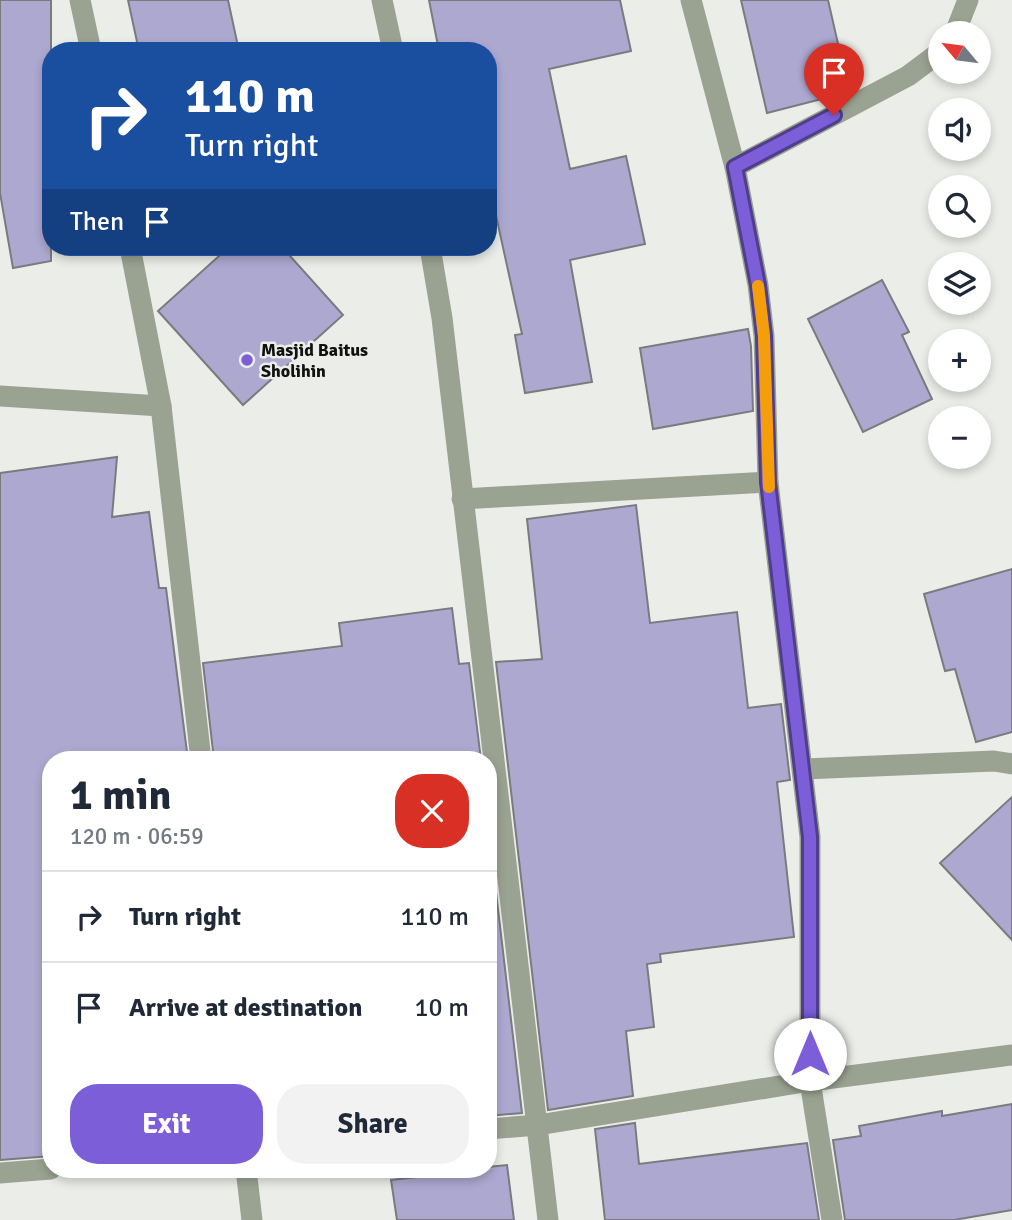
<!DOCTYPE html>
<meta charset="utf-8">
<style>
:root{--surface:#fff;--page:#f2f2f3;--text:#1f2937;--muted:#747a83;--line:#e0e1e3;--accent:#7b5ed8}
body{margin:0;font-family:Signika,sans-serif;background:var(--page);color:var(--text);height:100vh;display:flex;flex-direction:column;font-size:26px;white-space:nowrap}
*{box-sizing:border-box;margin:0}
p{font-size:23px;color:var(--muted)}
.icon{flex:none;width:38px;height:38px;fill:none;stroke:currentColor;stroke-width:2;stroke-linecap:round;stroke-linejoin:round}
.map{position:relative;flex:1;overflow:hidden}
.details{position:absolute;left:42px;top:751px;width:455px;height:427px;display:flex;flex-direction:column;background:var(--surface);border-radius:28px;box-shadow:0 4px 10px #0003}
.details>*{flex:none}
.hud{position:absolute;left:42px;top:42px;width:455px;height:214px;border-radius:28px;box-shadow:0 4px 10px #0003;background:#1a4fa0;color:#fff;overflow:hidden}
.needle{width:46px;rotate:299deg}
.buttons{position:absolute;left:928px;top:21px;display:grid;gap:14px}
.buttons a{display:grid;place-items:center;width:63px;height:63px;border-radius:50%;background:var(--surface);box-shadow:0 4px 10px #0003;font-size:35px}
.pin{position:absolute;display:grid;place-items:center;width:60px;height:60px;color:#fff;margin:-72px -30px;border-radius:50% 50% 50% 0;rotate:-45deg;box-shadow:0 0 7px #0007}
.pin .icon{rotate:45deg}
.me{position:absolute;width:77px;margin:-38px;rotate:0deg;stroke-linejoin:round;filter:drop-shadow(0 0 5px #0008)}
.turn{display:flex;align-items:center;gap:24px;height:147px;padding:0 28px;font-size:32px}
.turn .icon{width:91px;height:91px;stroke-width:2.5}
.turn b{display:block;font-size:49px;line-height:60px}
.then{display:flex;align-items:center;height:66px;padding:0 28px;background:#0003;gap:14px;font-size:26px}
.round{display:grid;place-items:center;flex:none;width:74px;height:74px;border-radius:28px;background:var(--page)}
.head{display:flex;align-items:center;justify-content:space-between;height:119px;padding:0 28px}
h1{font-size:42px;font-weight:800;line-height:52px}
.button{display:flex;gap:14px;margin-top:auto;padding:14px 28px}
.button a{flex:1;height:80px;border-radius:28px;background:var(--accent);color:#fff;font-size:28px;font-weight:800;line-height:80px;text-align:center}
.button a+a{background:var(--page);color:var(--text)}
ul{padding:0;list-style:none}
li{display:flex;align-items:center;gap:21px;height:91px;padding:0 28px;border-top:2px solid var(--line)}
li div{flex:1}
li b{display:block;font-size:26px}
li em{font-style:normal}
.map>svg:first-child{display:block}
</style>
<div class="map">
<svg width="1012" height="1220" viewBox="0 0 1012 1220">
<rect width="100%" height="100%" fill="#ebeee8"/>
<g fill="#ada8d0" stroke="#7a7a7f" stroke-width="2">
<polygon points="0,0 51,0 51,261 13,268 0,193"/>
<polygon points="128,0 228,0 239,51 139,51"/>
<polygon points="429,0 620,0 631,51 549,69 570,169 626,156 645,244 570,260 592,382 525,393 515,335 522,334 488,179 488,51 439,51"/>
<polygon points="741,0 828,0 849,92 767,113"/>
<polygon points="229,247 282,247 343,315 243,405 158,311"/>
<polygon points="882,280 909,332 902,335 932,399 863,432 808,319"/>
<polygon points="748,329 751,346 753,411 653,429 640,348"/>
<polygon points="117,457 112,517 149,512 159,588 166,588 188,760 51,760 51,1156 0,1160 0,473"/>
<polygon points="636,505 650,623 737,612 748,708 781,704 790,780 777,782 794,937 660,954 661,962 647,964 654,1027 626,1031 633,1096 548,1110 496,662 542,659 527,519"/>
<polygon points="1012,569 1012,732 976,742 955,669 945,671 924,594"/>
<polygon points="452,608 459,664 469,663 481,760 214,760 203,663 342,646 339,623"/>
<polygon points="1012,797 1012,940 940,863"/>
<polygon points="488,824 522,1113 488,1116"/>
<polygon points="1012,1104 1012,1210 954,1220 845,1220 833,1140 861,1136 859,1126 942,1111 942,1116"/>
<polygon points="635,1123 639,1164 807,1143 819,1220 605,1220 595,1129"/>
<polygon points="507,1165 514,1220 397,1220 391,1180 488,1169 488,1167"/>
</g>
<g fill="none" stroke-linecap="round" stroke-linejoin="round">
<g stroke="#9aa392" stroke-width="21">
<polyline points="80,0 91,51"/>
<polyline points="382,0 393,51"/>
<polyline points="691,0 735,167 758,285 764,336 768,482 810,837 810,1081 832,1220"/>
<polyline points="955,33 968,0"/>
<polyline points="735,167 908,76 940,52"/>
<polyline points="130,247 161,406 201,760"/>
<polyline points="430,247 442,318 548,1220"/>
<polyline points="0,396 161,406"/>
<polyline points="462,499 768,482"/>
<polyline points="804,769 994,761 1012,764"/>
<polyline points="488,1129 538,1125 810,1081 1012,1055"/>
<polyline points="246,1169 252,1220"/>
<polyline points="0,1173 51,1169"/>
</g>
</g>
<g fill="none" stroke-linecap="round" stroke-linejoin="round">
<defs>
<polyline id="route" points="810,1054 810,837 768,482 764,336 758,285 735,167 834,115"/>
</defs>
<use href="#route" stroke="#503d8c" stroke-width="18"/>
<use href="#route" stroke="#7b5ed8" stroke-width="12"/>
<polyline stroke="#f59e0b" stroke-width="12" points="758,286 764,336 769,487"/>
</g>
<circle fill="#7b5ed8" stroke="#ebeee8" stroke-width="2.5" cx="247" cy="360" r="7"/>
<g text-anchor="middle" stroke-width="5" stroke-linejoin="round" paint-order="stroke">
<g font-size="18" font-weight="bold" fill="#101110" stroke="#ebeee8" text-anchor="start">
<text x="261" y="356">Masjid Baitus<tspan x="261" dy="21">Sholihin</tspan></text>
</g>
</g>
</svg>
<div class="buttons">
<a><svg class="needle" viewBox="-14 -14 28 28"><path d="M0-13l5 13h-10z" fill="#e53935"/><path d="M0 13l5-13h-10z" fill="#747a83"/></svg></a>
<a><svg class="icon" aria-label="sound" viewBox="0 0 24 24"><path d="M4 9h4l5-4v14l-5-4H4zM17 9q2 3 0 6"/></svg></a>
<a><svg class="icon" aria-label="search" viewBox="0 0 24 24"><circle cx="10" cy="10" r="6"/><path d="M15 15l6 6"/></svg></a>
<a><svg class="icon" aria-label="layers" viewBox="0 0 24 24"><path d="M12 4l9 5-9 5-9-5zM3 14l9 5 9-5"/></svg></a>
<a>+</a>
<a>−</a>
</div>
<div class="pin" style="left:834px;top:115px;background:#d93025"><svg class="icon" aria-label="arrive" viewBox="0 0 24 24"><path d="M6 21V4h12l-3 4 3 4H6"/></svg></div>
<svg class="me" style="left:810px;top:1054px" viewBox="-20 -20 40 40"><circle r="19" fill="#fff"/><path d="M0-13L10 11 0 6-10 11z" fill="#7b5ed8"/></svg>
<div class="hud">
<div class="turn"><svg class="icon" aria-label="right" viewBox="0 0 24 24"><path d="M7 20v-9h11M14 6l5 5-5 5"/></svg><div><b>110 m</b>Turn right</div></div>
<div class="then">Then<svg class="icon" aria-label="arrive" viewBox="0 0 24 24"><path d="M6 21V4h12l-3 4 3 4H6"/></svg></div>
</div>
<section class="details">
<div class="head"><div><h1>1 min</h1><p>120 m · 06:59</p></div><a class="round" style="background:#d93025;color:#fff"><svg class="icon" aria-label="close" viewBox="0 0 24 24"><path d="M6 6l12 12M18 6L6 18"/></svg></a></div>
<ul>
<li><svg class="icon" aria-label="right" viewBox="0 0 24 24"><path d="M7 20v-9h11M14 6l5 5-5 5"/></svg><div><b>Turn right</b></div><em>110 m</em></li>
<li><svg class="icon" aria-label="arrive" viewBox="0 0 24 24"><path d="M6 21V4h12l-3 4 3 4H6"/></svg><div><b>Arrive at destination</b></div><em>10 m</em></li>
</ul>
<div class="button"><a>Exit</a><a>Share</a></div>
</section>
</div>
